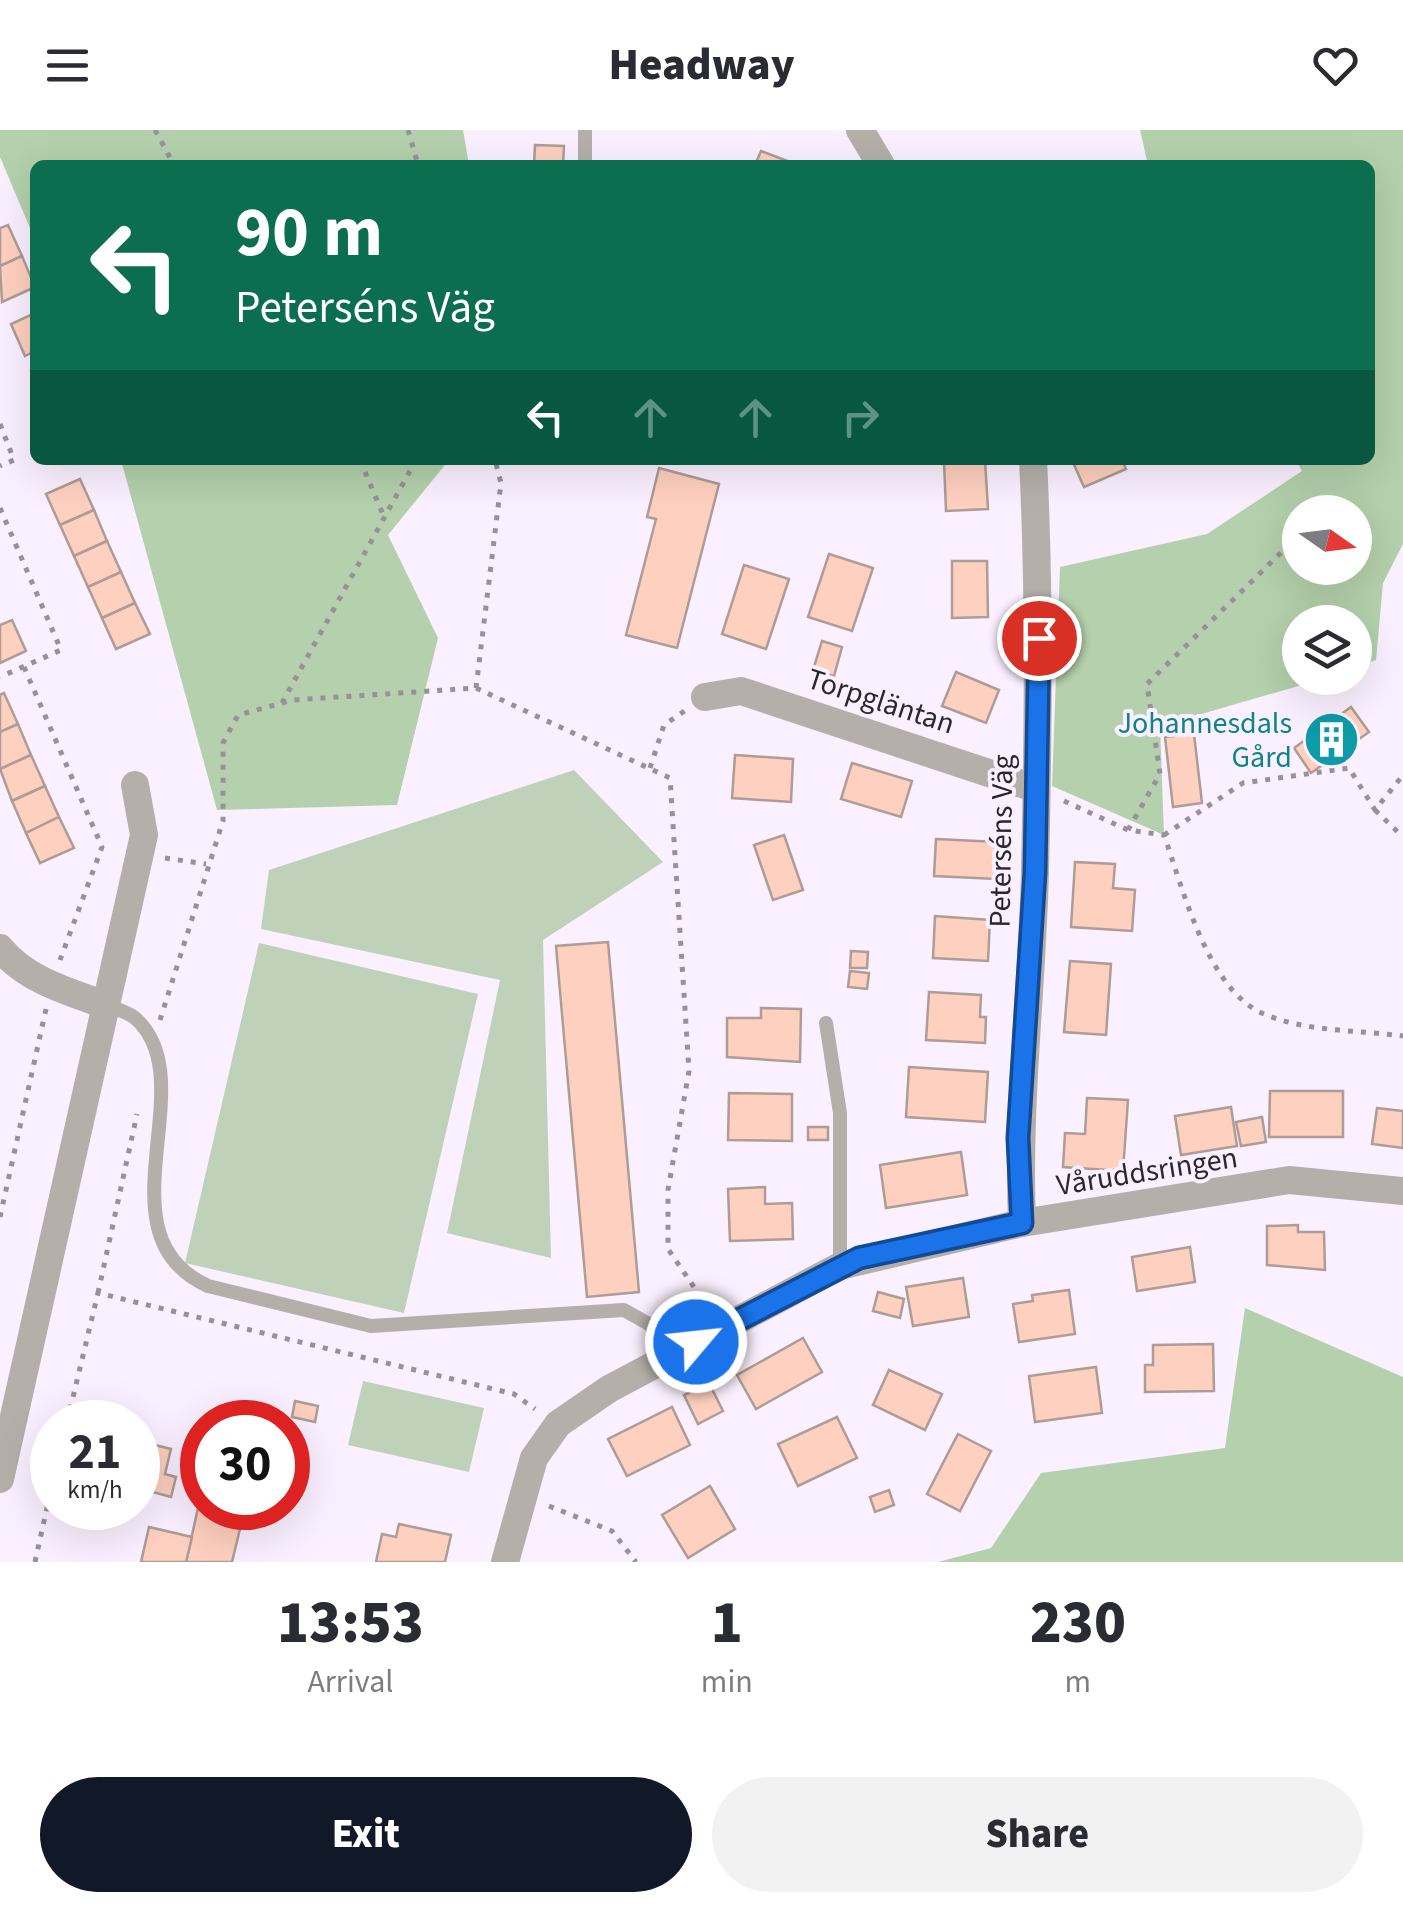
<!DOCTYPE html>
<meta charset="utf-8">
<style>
:root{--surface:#fff;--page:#f2f2f3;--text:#2b2b33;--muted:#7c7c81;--accent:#111827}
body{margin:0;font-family:"Source Sans 3",sans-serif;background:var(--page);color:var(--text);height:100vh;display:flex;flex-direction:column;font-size:38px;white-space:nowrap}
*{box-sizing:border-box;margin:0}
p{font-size:32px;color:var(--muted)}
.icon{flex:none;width:55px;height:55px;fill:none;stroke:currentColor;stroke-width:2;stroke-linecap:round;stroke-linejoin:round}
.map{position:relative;height:1432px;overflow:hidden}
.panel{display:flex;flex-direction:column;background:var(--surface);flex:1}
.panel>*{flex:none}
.guide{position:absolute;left:30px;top:30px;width:1345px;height:305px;border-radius:15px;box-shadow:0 10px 40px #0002;background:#0b6e4f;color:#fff;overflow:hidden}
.needle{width:65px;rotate:104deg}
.tools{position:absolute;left:1282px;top:365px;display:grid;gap:20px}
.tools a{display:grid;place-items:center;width:90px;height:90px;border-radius:50%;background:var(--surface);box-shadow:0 10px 40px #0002;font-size:50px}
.speed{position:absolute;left:30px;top:1270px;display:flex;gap:20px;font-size:50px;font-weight:700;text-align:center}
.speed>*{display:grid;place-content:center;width:130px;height:130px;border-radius:50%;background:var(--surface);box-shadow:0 10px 40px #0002;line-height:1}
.speed small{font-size:25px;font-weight:400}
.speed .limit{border:15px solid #d22;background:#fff;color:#111}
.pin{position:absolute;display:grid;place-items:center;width:85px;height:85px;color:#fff;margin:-42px;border:5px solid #fff;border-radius:50%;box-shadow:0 2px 10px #0007}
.me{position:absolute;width:110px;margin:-55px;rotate:62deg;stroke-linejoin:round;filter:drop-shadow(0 0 8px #0008)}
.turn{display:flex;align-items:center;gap:35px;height:210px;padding:0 40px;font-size:45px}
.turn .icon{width:130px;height:130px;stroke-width:2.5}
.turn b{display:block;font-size:70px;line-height:85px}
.lanes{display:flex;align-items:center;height:95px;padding:0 40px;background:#0003;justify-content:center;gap:50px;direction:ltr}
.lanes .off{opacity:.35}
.eta{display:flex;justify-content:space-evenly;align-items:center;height:170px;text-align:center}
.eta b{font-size:60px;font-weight:800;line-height:70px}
.button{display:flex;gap:20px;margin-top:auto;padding:20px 40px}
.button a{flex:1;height:115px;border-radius:60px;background:var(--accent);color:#fff;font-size:40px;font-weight:800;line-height:115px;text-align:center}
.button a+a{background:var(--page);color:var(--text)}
header{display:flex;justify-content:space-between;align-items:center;height:130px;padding:0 40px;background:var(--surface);font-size:45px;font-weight:800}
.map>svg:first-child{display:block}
</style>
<header><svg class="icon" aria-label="menu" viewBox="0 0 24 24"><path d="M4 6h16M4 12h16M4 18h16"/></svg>Headway<svg class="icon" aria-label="heart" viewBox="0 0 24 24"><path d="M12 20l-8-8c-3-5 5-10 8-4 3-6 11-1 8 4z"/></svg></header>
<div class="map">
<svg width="1403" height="1432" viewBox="0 0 1403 1432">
<rect width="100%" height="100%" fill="#fbf0ff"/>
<g fill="#bfd2b9">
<polygon points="574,640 663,732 543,810 551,1128 447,1103 500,850 261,799 269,740"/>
<polygon points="259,813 478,864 404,1183 185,1133"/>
<polygon points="363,1251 484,1278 469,1342 348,1315"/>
</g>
<g fill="#b4d0ac" fill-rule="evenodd">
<polygon points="0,0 463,0 469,35 35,35 35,110 0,27"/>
<path d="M1140,0H1403V414L1383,453L1376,530L1355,538V492H1300V548H1326L1160,596L1164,705L1052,656L1060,437L1207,404L1302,341L1296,330H1370V35H1148ZM1300,382H1355V438H1300Z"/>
<polygon points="121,330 449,330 388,405 438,508 397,675 217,680"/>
<polygon points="1245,1178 1403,1247 1403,1432 938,1432 991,1418 1041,1343 1225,1318"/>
</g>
<g fill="#fed0bf" stroke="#ae9c96" stroke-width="2.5">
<polygon points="535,15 564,16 563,35 534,35"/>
<polygon points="761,21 798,35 755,35"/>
<polygon points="8,95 22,126 0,136 0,98"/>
<polygon points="22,126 35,157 2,172 0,136"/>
<polygon points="35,183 35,221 25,226 11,194"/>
<polygon points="985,330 988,379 946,381 944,332"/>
<polygon points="1072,330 1122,330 1126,339 1084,357"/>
<polygon points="659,338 719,354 677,518 626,505 656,389 647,387"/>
<polygon points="80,349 94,380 60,395 46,364"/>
<polygon points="94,380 107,411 74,426 60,395"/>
<polygon points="107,411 121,442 88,457 74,426"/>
<polygon points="829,424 873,438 852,501 808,487"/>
<polygon points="952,431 987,431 988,487 952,488"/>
<polygon points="744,435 789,449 766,519 722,504"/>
<polygon points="121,442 135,473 102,488 88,457"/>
<polygon points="135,473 150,504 116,519 102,488"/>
<polygon points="12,490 26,521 0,533 0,495"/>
<polygon points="822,511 842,517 834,546 813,540"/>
<polygon points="956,542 999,560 986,593 942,576"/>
<polygon points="4,563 18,594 0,602 0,565"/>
<polygon points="1351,577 1369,602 1311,643 1294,618"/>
<polygon points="18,594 31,625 0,639 0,602"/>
<polygon points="1194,604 1202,673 1173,677 1165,607"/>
<polygon points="31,625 45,656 12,671 0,639"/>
<polygon points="735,625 793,629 791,672 732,668"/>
<polygon points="852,633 912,651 901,687 841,669"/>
<polygon points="45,656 59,687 26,703 12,671"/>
<polygon points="59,687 74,718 40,733 26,703"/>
<polygon points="784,705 803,760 773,770 754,715"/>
<polygon points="936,709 998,712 996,749 934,746"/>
<polygon points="1075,732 1115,734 1113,758 1135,760 1132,801 1071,797"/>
<polygon points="935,786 990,790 988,831 933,828"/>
<polygon points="608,812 639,1162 587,1167 556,816"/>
<polygon points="851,821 868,822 867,838 850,838"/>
<polygon points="1070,831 1111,834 1106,905 1064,902"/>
<polygon points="850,841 869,843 867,859 848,857"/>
<polygon points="929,862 981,865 980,887 986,887 985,913 926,910"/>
<polygon points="761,878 801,879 800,932 727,927 727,888 761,888"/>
<polygon points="909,937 988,942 985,992 906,987"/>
<polygon points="1270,961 1343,961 1343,1007 1269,1007"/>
<polygon points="729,963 792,964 792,1011 728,1010"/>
<polygon points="1087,968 1128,970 1123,1041 1063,1037 1065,1003 1085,1004"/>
<polygon points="1231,977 1237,1016 1181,1025 1175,986"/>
<polygon points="1377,978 1403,981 1403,1018 1372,1014"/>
<polygon points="1262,987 1266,1012 1241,1016 1236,992"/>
<rect x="808" y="997" width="20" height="13"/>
<polygon points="961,1022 967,1065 886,1078 880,1035"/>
<polygon points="765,1057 765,1074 792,1073 793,1109 730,1111 728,1059"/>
<polygon points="1298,1095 1298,1102 1324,1102 1325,1140 1267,1135 1267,1096"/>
<polygon points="1190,1117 1195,1152 1137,1161 1132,1127"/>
<polygon points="963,1148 969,1187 913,1196 906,1157"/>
<polygon points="1069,1160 1075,1204 1019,1212 1013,1174 1033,1171 1032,1165"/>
<polygon points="878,1162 904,1169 900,1188 873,1181"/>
<polygon points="803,1208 822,1242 756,1279 737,1245"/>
<polygon points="1213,1214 1214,1261 1145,1262 1145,1235 1153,1235 1153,1215"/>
<polygon points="1096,1237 1102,1283 1035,1292 1029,1246"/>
<polygon points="889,1240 942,1264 925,1300 873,1275"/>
<polygon points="709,1253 723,1281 698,1294 684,1265"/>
<polygon points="295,1271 318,1276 315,1292 292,1287"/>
<polygon points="672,1277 690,1315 627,1346 608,1309"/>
<polygon points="837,1287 857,1328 798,1356 778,1314"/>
<polygon points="958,1304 991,1321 960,1381 927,1364"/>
<polygon points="138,1311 171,1319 165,1344 176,1347 171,1367 138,1358"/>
<polygon points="710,1356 735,1399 688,1428 662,1385"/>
<polygon points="202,1360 202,1378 245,1378 232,1432 186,1432"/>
<polygon points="889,1360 894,1375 875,1382 870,1367"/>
<polygon points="399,1394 451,1405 445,1432 376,1432 382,1404 396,1407"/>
<polygon points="149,1397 192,1407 186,1432 141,1432"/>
</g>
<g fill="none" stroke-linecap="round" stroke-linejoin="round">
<g stroke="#98909a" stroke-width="5" stroke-dasharray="5 8" stroke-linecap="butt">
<polyline points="155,0 174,35"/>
<polyline points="408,0 418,35"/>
<polyline points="0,294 14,330 0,336"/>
<polyline points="360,330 384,387"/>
<polyline points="0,378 61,520 0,547"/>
<polyline points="24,537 102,717 60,830"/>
<polyline points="476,558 501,353 495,330"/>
<polyline points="282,573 416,330"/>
<polyline points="650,638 664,595 686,580"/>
<path d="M1064,671L1128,700L1164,705C1183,759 1208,861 1264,884C1307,902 1358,900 1403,906"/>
<polyline points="1375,680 1403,707"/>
<polyline points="1128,700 1160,644 1147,554 1297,407"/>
<polyline points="1164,705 1243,653 1349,638 1375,680 1403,645"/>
<polyline points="165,728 206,734"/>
<polyline points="160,890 223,691 223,613 238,585 293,570 476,558 670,648 689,941 668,1060 668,1119 709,1179"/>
<polyline points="0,1087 46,879"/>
<polyline points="98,1163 137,984"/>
<polyline points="67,1292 98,1163 514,1264 535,1279"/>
<polyline points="549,1376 612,1401 636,1432"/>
<polyline points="35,1432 52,1355"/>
</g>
<g stroke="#b4afa9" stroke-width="14">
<polyline points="585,35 585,0"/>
<path d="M106,875C115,879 128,882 135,888C207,951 95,1105 208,1156L371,1196L624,1180L649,1194L673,1224"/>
<polyline points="826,893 840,983 840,1136"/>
</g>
<g stroke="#b4afa9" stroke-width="28">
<polyline points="860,0 881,35"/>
<polyline points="705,567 741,561 1034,658"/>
<path d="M0,818C26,850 69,862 106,875"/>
<path d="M1022,1093C1017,975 1032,860 1035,742C1038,605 1040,467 1033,330"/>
<polyline points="0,1349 144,705 135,655"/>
<polyline points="505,1432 534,1328 558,1294 609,1259 840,1136 1022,1093 1289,1050 1403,1061"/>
</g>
</g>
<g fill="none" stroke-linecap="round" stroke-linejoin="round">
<defs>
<polyline id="route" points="696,1212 859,1128 1022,1093 1018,1008 1035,742 1039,508"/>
</defs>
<use href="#route" stroke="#114b97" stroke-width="25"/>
<use href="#route" stroke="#1a73e8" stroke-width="18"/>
</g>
<defs>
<symbol id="building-disc" viewBox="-11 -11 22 22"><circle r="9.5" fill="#0f9aa8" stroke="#fbf0ff"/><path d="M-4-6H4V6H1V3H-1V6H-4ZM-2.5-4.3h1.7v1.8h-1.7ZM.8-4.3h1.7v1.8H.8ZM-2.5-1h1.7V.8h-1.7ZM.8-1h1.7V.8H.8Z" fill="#fff"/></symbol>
</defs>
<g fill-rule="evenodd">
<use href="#building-disc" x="1300" y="578" width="63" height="63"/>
</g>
<g text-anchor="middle" stroke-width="8" stroke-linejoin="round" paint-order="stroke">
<g font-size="30" fill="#2b272c" stroke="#fbf0ff">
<text transform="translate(881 571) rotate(18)" y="10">Torpgläntan</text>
<text transform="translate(1001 711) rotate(-89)" y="10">Peterséns Väg</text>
<text transform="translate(1147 1041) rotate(-9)" y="10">Våruddsringen</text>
</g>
<g font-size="30" fill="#0d838f" stroke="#fbf0ff" text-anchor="end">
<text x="1292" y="603">Johannesdals<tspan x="1292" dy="34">Gård</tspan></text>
</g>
</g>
</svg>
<div class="tools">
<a><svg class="needle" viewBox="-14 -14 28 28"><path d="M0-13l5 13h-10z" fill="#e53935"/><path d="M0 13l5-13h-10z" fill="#7c7c81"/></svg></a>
<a><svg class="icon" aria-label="layers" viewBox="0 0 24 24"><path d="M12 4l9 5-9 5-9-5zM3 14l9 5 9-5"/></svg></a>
</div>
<div class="speed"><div>21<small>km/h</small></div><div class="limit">30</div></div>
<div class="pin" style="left:1039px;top:508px;background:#d93025"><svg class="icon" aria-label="arrive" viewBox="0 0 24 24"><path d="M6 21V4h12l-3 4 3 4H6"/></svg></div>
<svg class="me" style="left:696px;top:1212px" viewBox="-20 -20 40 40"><circle r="17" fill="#1a73e8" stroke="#fff" stroke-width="3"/><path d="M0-11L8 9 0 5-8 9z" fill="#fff"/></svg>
<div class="guide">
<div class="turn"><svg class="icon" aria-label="left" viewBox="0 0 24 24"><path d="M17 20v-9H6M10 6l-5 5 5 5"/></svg><div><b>90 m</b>Peterséns Väg</div></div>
<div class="lanes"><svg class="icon" aria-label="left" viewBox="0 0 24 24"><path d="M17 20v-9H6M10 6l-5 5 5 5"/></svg><svg class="icon off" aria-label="ahead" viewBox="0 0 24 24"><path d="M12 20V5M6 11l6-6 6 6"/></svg><svg class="icon off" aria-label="ahead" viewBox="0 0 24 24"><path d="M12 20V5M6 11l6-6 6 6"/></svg><svg class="icon off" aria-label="right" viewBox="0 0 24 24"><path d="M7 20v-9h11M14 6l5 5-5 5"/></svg></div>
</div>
</div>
<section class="panel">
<div class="eta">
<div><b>13:53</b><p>Arrival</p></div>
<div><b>1</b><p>min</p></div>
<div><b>230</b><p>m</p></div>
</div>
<div class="button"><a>Exit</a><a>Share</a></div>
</section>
